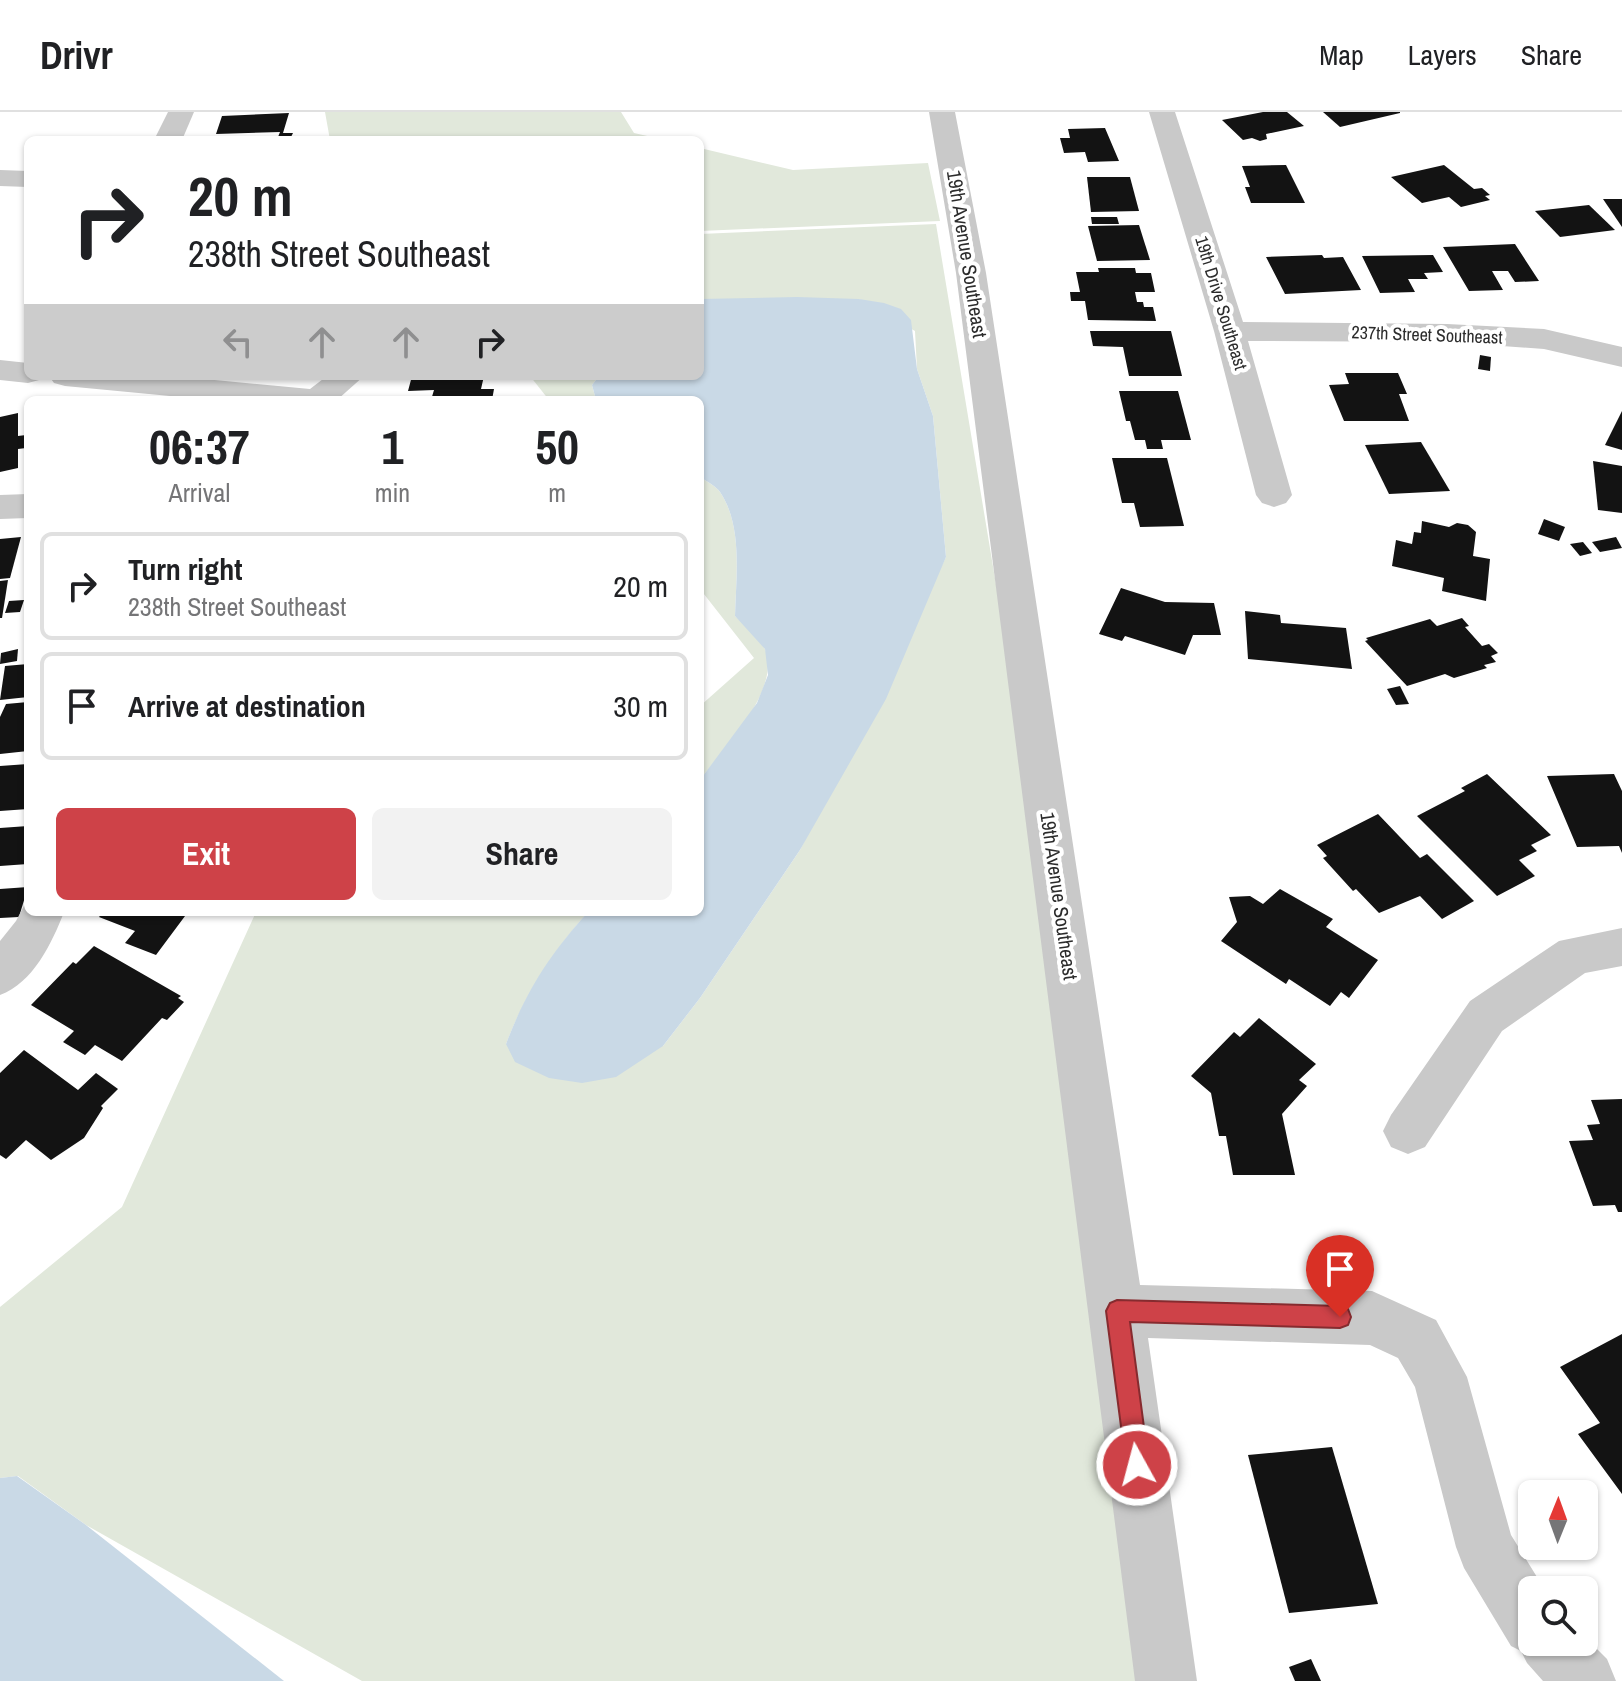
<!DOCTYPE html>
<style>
:root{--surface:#fff;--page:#f2f2f2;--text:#202124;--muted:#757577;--line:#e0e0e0;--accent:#ce4248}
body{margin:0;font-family:"Archivo Narrow",sans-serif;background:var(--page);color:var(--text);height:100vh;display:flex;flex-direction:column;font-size:30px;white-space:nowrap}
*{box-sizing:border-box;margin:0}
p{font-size:26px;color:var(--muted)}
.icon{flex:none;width:44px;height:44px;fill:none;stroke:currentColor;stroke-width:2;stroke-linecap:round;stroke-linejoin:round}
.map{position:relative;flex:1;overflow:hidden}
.details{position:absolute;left:24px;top:284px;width:680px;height:520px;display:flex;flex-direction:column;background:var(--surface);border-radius:12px;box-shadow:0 2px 6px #0004}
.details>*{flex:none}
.guide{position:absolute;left:24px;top:24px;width:680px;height:244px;border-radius:12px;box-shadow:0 2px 6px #0004;background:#fff;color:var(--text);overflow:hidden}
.needle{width:52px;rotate:1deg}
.buttons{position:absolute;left:1518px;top:1368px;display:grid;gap:16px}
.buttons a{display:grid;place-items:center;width:80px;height:80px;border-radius:12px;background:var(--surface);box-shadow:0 2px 6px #0004;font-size:40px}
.pin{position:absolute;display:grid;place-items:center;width:68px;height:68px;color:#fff;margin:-82px -34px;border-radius:50% 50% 50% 0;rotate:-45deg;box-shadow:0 0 8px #0007}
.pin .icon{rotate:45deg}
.me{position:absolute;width:88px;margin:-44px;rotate:353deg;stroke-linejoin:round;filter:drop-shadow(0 0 6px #0008)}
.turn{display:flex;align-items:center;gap:28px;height:168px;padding:0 32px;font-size:36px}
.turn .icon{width:104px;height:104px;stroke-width:2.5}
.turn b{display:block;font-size:56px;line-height:68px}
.lanes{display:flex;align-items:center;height:76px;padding:0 32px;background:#0003;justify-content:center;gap:40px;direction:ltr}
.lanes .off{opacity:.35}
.eta{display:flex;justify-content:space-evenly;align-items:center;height:136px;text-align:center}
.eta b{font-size:48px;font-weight:800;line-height:56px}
.cta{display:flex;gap:16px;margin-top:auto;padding:16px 32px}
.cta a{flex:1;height:92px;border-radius:12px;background:var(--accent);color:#fff;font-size:32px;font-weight:800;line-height:92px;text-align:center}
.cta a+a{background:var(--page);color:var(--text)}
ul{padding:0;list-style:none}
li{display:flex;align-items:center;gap:24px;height:108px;margin:0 16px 12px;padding:0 16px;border:4px solid var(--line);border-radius:12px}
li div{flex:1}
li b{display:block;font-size:30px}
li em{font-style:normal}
header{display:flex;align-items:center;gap:48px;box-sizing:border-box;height:112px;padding:0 40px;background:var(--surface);border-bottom:2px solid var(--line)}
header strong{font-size:38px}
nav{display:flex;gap:44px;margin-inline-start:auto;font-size:28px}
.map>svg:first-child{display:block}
</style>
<header>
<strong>Drivr</strong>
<nav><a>Map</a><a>Layers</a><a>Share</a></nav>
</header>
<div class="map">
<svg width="1622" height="1569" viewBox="0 0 1622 1569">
<rect width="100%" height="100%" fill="#fff"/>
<g fill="#e1e8db">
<polygon points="325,0 621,0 634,21 665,28 330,28"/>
<polygon points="700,36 793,58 928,51 940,109 700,119"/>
<path d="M936,112L1117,1199L1166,1569H362L86,1413L18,1364L0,1366V1195L122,1095L256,800H588C552,841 526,880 506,932L663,934L700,886L800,738L946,445L933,304L917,257L915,219L859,187H700V122Z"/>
<polygon points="530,264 599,264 592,273 596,288 549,288"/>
<path d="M700,365C706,369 716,374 720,380C743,414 736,465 735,504C745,513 759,525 765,537C782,578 723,637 700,668V594L754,546L700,477Z"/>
</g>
<g fill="#c9d9e6">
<path d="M797,185L859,187L884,191L901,197L911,208L917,257L933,304L946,445L886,587L800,738L700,886L663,934L616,965L582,971L549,966L515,950L506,932C526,879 550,842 588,800H700V668L757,591L768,563L765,537L735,504C736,465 743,414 720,380C716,374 706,369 700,365V288H596L592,273L599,264H700V187Z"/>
<polygon points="17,1364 86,1413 284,1569 0,1569 0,1366"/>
</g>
<g fill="#131313">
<polygon points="1263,0 1287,0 1304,14 1266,22 1267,27 1260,29 1252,26 1243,28 1222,8"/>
<polygon points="1323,0 1400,0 1400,1 1340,15"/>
<polygon points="289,1 283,21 293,21 291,25 278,25 280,20 216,22 222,4"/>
<polygon points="1105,16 1119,49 1088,50 1085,40 1064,41 1060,26 1070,26 1068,17"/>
<polygon points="1286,53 1305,91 1251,91 1245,75 1250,75 1242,54"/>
<polygon points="1444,53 1474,77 1482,76 1490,83 1485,84 1490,88 1461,95 1449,85 1422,91 1391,65"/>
<polygon points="1087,65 1130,65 1139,99 1091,100"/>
<polygon points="1603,87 1622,87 1622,115"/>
<polygon points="1589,93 1615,118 1560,125 1535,99"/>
<polygon points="1091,105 1117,105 1119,112 1092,112"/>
<polygon points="1139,113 1150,148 1097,149 1088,114"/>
<polygon points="1515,132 1539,169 1515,170 1508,159 1492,159 1503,178 1469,179 1443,135"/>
<polygon points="1322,143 1324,146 1343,145 1361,178 1285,182 1266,145"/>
<polygon points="1433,143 1443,160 1424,161 1428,167 1408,167 1415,180 1380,181 1362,144"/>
<polygon points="1098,156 1135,156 1136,161 1151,161 1155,180 1135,180 1137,190 1143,190 1144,195 1153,195 1156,209 1088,208 1085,189 1071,189 1070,180 1080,180 1076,160 1099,160"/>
<polygon points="1090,219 1171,219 1182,264 1129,264 1123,235 1093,234"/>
<polygon points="1480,243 1491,245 1490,259 1478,257"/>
<polygon points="1345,261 1398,261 1407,282 1399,282 1409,309 1344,309 1329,273 1349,272"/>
<polygon points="412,264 484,264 481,277 494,277 492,288 431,288 434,278 408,279"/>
<polygon points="1119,279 1178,279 1191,328 1161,328 1163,337 1147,337 1145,328 1135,328 1130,309 1126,309"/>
<polygon points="1622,299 1622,338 1605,333"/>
<polygon points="18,301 18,324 26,323 26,336 18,337 18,356 0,360 0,305"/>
<polygon points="1421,330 1450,379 1389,382 1365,333"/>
<polygon points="1112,346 1167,346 1184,414 1140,415 1134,391 1122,391"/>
<polygon points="1593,349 1622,354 1622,401 1598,398"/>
<polygon points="1544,407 1565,415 1559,429 1538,422"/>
<polygon points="1422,409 1449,415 1457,411 1468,413 1476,420 1473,444 1490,447 1486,489 1442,479 1444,466 1392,454 1396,428 1412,432 1414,420 1421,421"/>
<polygon points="21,425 10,466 0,467 0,427"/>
<polygon points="1616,425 1622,436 1600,440 1592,430"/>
<polygon points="1583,430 1592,441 1580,444 1570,432"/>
<polygon points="8,468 2,506 0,506 0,469"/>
<polygon points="1121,476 1165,490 1214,491 1221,523 1193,523 1185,543 1125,524 1122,529 1099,522"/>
<polygon points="24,488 20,500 5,501 9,489"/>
<polygon points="1245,499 1280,503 1281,511 1346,516 1352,557 1248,547"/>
<polygon points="1462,506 1469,514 1465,515 1482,534 1489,532 1498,541 1491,544 1496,550 1484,553 1487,556 1454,566 1445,562 1407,574 1365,529 1368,528 1366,526 1430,507 1437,514"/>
<polygon points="18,537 17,549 0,552 1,541"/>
<polygon points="28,552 28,585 0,588 5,554"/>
<polygon points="1400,574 1409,592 1396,593 1387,577"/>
<polygon points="28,590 28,639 0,642 0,605 6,592"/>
<polygon points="28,652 28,697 0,699 0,654"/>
<polygon points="1487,662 1551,723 1531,733 1537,739 1519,748 1535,764 1497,784 1417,704 1465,679 1461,676"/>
<polygon points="1614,662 1622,679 1622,741 1619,734 1577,735 1547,664"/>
<polygon points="1378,702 1420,746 1427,742 1474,789 1442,807 1420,784 1379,801 1356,777 1353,779 1323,746 1327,744 1317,733"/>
<polygon points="28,714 28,752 0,754 0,716"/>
<polygon points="28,775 19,805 0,806 0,777"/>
<polygon points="1280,777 1333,807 1326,815 1378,848 1349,886 1341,880 1330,894 1289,867 1286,872 1221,829 1237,810 1229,785 1250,784 1263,792"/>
<polygon points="103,800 188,800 156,843 125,831 135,819 99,805"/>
<polygon points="94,834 181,884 178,886 184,890 167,908 162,906 122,949 95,933 85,943 63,930 74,919 31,893 73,850 76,852"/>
<polygon points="1259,906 1316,952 1299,968 1307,974 1282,1002 1295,1063 1233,1063 1226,1024 1219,1024 1211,981 1191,964 1234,920 1240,925"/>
<polygon points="24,938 78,978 96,961 118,977 101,994 103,996 84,1026 51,1048 26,1028 6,1047 0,1043 0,961"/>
<polygon points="1622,987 1622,1100 1618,1100 1615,1093 1593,1094 1569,1029 1593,1028 1587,1013 1600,1012 1591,988"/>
<polygon points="1622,1222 1622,1382 1578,1322 1600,1311 1560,1255"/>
<polygon points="1332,1335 1378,1492 1289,1501 1248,1343"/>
<polygon points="1311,1547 1321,1569 1295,1569 1289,1555"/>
</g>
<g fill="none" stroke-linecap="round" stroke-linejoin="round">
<g fill="#c9c9c9" fill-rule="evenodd">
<polygon points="168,0 194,0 182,28 154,28"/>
<polygon points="929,0 955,0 986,161 1140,1173 1372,1179 1436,1208 1467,1265 1511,1423 1545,1478 1532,1478 1532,1530 1584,1530 1584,1524 1607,1547 1616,1569 1543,1569 1527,1551 1521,1539 1511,1534 1464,1456 1456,1435 1415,1275 1398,1246 1370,1233 1148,1226 1197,1569 1135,1569 956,161"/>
<polygon points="1149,0 1175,0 1243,210 1447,212 1544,217 1622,235 1622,255 1544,237 1447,230 1248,229 1292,383 1286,391 1274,395 1262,391 1256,383 1214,219"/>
<polygon points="0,58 28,59 28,75 0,74"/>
<polygon points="0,248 28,251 28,264 42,264 39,268 28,271 0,268"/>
<polygon points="49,264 173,264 310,277 327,264 364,264 337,288 212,288 65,274 54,271"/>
<polygon points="28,382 28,406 0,407 0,383"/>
<path d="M28,786V800H64C52,831 33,871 0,883V829L16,809Z"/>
<polygon points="1622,816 1622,854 1585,861 1502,919 1425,1035 1408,1042 1391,1035 1383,1019 1391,1003 1470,889 1559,829"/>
</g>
</g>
<polygon fill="#ce4248" stroke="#862b2f" stroke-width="2" points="1117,1188 1340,1194 1348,1197 1351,1205 1348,1213 1340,1216 1130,1210 1149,1353 1146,1361 1137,1365 1129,1361 1126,1353 1106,1199 1110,1191"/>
<g text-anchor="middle" stroke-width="8" stroke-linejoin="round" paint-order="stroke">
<g font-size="18" fill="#2c2c2c" stroke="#fff">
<text transform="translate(1221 191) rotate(73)" y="6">19th Drive Southeast</text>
<text transform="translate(1427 223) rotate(2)" y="6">237th Street Southeast</text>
</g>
<g font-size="20" fill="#2c2c2c" stroke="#fff">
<text transform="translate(967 142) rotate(81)" y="7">19th Avenue Southeast</text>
<text transform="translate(1059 784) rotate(82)" y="7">19th Avenue Southeast</text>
</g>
</g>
</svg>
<div class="buttons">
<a><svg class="needle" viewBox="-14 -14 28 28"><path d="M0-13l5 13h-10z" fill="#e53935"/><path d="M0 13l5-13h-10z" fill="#757577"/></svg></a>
<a><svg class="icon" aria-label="search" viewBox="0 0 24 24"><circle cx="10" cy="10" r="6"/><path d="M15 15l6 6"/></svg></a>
</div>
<div class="pin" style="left:1340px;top:1205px;background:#d93025"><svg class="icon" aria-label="arrive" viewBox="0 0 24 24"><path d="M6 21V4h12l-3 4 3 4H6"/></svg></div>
<svg class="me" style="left:1137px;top:1353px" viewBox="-20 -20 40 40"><circle r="17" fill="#ce4248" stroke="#fff" stroke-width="3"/><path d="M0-11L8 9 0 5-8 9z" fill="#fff"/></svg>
<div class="guide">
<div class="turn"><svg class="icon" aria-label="right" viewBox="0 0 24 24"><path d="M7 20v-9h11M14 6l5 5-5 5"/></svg><div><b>20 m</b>238th Street Southeast</div></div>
<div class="lanes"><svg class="icon off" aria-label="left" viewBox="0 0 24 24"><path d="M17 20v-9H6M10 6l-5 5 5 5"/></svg><svg class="icon off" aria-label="ahead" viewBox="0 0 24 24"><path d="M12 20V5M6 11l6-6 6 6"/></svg><svg class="icon off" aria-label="ahead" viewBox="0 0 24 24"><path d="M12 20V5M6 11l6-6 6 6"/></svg><svg class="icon" aria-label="right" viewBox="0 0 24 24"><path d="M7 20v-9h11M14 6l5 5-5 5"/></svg></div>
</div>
<section class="details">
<div class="eta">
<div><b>06:37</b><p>Arrival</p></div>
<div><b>1</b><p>min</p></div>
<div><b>50</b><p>m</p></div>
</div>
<ul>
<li><svg class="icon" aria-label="right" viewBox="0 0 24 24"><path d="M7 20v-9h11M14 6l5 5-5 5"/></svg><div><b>Turn right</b><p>238th Street Southeast</p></div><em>20 m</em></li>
<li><svg class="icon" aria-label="arrive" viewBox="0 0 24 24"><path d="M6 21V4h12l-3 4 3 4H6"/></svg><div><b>Arrive at destination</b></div><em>30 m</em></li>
</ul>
<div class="cta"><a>Exit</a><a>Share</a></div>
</section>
</div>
